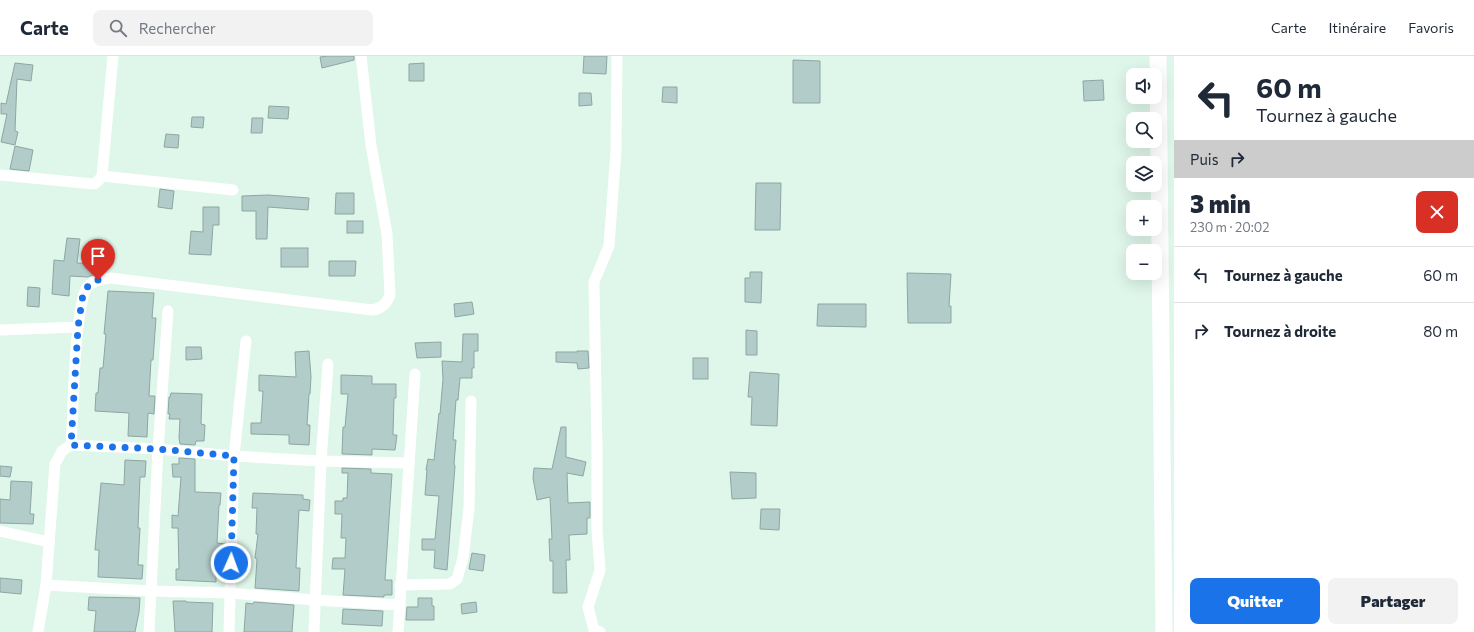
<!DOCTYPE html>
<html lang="fr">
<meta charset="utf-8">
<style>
:root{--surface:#fff;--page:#f2f2f3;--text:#1f2937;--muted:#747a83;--line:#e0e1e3;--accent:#1a73e8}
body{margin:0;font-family:Commissioner,sans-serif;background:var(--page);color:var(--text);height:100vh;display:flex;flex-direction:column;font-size:15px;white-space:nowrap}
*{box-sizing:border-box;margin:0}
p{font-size:13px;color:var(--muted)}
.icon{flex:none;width:22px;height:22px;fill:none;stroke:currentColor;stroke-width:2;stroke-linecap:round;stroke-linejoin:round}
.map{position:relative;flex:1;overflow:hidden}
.sheet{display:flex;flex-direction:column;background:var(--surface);width:300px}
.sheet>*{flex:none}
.top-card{background:#fff;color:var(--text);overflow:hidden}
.tools{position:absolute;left:1126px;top:12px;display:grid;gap:8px}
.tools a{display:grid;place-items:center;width:36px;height:36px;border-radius:8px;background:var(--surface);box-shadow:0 4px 16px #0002;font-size:20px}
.pin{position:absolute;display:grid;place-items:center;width:34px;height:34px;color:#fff;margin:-41px -17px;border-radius:50% 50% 50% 0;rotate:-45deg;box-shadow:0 0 4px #0007}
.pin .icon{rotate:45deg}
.me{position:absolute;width:44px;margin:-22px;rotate:2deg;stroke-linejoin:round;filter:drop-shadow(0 0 3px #0008)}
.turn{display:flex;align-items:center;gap:14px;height:84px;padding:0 16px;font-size:18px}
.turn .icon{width:52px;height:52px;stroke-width:2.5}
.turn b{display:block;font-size:28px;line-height:34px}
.then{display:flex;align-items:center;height:38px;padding:0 16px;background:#0003;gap:8px;font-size:15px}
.round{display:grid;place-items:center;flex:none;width:42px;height:42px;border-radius:8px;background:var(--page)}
.headline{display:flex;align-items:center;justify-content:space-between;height:68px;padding:0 16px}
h1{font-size:24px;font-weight:800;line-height:30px}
.cta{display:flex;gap:8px;margin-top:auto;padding:8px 16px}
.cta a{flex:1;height:46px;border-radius:8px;background:var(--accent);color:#fff;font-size:16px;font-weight:800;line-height:46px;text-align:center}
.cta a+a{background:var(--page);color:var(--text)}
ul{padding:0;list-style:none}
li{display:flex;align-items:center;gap:12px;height:56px;padding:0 16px;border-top:1px solid var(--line)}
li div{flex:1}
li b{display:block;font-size:15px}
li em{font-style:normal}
header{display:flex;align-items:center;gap:24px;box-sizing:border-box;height:56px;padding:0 20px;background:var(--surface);border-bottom:1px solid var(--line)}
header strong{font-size:19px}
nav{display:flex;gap:22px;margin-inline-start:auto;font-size:14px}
.search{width:280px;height:36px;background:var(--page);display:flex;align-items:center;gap:10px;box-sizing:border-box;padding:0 14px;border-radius:8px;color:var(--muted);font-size:15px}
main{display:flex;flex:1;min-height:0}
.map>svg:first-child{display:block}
</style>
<header>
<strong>Carte</strong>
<div class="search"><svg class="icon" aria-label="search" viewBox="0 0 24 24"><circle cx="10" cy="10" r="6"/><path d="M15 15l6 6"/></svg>Rechercher</div>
<nav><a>Carte</a><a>Itinéraire</a><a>Favoris</a></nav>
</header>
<main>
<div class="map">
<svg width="1174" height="576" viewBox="0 0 1174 576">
<rect width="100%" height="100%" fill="#dff6ea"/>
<g fill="#b2ccc9" stroke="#8da6a2">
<polygon points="328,0 354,0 354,4 322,12 320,1"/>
<polygon points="584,0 607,0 606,18 583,17"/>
<polygon points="793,4 820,5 820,47 793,47"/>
<polygon points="15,7 33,9 31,25 17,23 15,75 18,76 15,89 1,86 7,58 1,58 1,47 6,48"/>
<polygon points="424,7 424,25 409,25 409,8"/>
<polygon points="1103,24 1104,44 1084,45 1083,25"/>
<polygon points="663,31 677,31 677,47 662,46"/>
<polygon points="579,37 591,37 592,49 579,50"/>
<polygon points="269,50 289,51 288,63 268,62"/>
<polygon points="192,61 204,61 203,72 191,71"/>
<polygon points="252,62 263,62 262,77 251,77"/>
<polygon points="166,78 179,79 178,92 164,91"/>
<polygon points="15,90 33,94 29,115 10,113"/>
<polygon points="756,127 781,127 780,174 755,174"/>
<polygon points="160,133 174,135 172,153 158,151"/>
<polygon points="336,137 354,137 354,158 335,158"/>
<polygon points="268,139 309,142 308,154 268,151 267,183 256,183 256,155 242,155 242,140"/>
<polygon points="203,151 219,151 219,169 213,169 211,199 189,198 191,175 203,176"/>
<rect x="347" y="165" width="16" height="12"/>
<polygon points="67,182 80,183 77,207 96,208 95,218 88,221 70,220 69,240 52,238 54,204 64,205"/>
<rect x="281" y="192" width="27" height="19"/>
<polygon points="329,205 356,205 355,220 329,220"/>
<polygon points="750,216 762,216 761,247 745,246 745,222 750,222"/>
<polygon points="907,217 951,218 949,250 951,250 951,267 908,267"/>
<polygon points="28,231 40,232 39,251 27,250"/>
<polygon points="108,235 154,237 152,262 156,262 153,304 151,304 149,340 155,340 154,358 148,357 147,381 128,380 129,357 95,355 96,337 98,337 100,312 103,312 106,278 104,278"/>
<polygon points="472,246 474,258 455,261 454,248"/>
<polygon points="818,248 866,248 866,271 817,270"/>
<polygon points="746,274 757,275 757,299 746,299"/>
<polygon points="463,278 478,278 478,295 474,295 474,312 472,312 472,322 460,322 458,344 456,344 453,384 456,384 454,408 455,410 447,514 434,512 435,494 422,494 422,483 435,483 439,440 425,439 427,414 426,414 428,403 434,404 439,357 440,358 443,323 442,305 462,306"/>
<polygon points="441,286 441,301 417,302 415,287"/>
<polygon points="186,291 201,291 202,303 186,304"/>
<polygon points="309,295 311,321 310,338 309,338 307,369 310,369 309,389 289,388 289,379 251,378 251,367 261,367 263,335 259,335 259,319 296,321 295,296"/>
<polygon points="577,295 588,295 589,312 578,313 577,307 556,306 556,296 577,296"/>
<rect x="693" y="302" width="15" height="21"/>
<polygon points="750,316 779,318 777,370 751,369 752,341 748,341"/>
<polygon points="341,319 372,320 372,328 396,328 396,342 394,342 393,379 397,379 395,394 372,393 372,399 342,398 343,371 345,371 348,338 341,338"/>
<polygon points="171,337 202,338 201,368 205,369 204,385 196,385 195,389 180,388 179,382 180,363 169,363 170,358 168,358 169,341 170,341"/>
<polygon points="561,371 566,371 566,401 586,406 583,420 567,417 568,447 590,446 590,462 587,462 587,478 569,479 570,504 566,504 567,537 553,537 553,505 550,505 549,483 552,483 550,441 537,444 533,422 534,412 552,413"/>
<polygon points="179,402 195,403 195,436 221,437 220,449 219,449 217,487 225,488 224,501 216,501 216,526 176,524 176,513 179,513 178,472 172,472 172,459 178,460 181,421 173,421 172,408 179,408"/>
<polygon points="125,404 146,405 145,421 140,421 138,472 140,472 138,509 143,509 142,523 98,521 99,494 95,494 96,482 101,427 124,429"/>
<polygon points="0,410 12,411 10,421 0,420"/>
<polygon points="342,412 371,413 371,417 392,418 385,524 392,524 392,539 384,539 384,541 343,539 345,513 332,513 333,502 345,502 346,482 341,482 342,458 335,458 335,445 343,445 343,442 347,442 348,417 342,417"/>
<polygon points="730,416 756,417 756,442 732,443"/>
<polygon points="11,425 32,426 30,458 34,458 33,468 0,467 0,443 10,444"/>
<polygon points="253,437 303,439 303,443 310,444 309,455 299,454 296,512 300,512 299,535 255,532 257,503 255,502 258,478 256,478 257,452 252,452"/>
<polygon points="761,453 780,453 779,474 760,473"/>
<polygon points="472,497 485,499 483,515 469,513"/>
<polygon points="0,522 22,524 21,538 0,536"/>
<polygon points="89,541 140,542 139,556 135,576 94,576 96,555 88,554"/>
<polygon points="418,542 432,542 432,550 434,550 434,564 406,564 407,551 418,551"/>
<polygon points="173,545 186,545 186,546 213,547 212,576 175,576"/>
<polygon points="254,546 294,549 292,576 244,576 246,547 253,548"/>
<polygon points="476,546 477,556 462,558 461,548"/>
<polygon points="343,553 383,555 382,570 342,568"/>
</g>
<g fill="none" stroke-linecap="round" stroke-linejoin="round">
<g stroke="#fff" stroke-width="11">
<polyline points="0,119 94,128 98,125 102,120 113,0"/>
<polyline points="102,120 233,134"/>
<polyline points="0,274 78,271"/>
<path d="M71,389C74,346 73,300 80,257C82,249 82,240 86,233C90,225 101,223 110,222L372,254C382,253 387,247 390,239L387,178L371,89L361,0"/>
<polyline points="0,475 49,486"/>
<polyline points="46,529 151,535 230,537 314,544 400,549"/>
<polyline points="400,529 450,528 457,523 463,502 469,453 471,345"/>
<polyline points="38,576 46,529 55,408 62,395 71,389 158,393 168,255"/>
<polyline points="149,576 158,393 234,400 246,285"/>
<polyline points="229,576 234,400 321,405 328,308"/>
<polyline points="314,576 321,405 409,407"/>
<polyline points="398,576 415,318"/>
<polyline points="600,576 594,574 588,551 600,514 597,474 597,392 594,226 609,190 616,94 617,0"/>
</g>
<polyline stroke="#fff" stroke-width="17" points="1158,0 1164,576"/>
</g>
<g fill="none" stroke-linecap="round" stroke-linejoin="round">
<polyline stroke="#1a73e8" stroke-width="7" stroke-dasharray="0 12.6" points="98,224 89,229 86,233 83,238 78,271 71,389 158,393 234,400 231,507"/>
</g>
</svg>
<div class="tools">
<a><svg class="icon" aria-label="sound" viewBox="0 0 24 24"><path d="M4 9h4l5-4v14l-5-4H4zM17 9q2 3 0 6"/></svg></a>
<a><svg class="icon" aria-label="search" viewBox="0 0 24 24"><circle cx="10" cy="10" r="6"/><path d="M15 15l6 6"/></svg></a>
<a><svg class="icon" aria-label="layers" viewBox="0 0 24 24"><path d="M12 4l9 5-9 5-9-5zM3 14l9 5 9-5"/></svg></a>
<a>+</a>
<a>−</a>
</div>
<div class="pin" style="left:98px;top:224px;background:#d93025"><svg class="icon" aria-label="arrive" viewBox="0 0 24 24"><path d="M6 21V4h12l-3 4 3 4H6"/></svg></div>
<svg class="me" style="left:231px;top:507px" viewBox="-20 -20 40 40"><circle r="17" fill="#1a73e8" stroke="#fff" stroke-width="3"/><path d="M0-11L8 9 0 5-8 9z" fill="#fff"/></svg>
</div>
<section class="sheet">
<div class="top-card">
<div class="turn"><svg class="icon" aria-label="left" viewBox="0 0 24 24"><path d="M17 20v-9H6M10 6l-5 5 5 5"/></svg><div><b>60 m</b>Tournez à gauche</div></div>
<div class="then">Puis<svg class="icon" aria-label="right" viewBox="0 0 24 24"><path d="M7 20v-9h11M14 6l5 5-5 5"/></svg></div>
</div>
<div class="headline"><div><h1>3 min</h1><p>230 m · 20:02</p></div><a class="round" style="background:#d93025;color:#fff"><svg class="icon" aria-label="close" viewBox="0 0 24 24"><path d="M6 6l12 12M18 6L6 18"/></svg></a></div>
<ul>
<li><svg class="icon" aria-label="left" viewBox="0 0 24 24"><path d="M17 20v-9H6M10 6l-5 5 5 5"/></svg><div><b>Tournez à gauche</b></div><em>60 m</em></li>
<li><svg class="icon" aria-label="right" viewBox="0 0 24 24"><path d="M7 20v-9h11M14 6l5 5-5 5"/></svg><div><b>Tournez à droite</b></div><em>80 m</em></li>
</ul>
<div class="cta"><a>Quitter</a><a>Partager</a></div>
</section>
</main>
